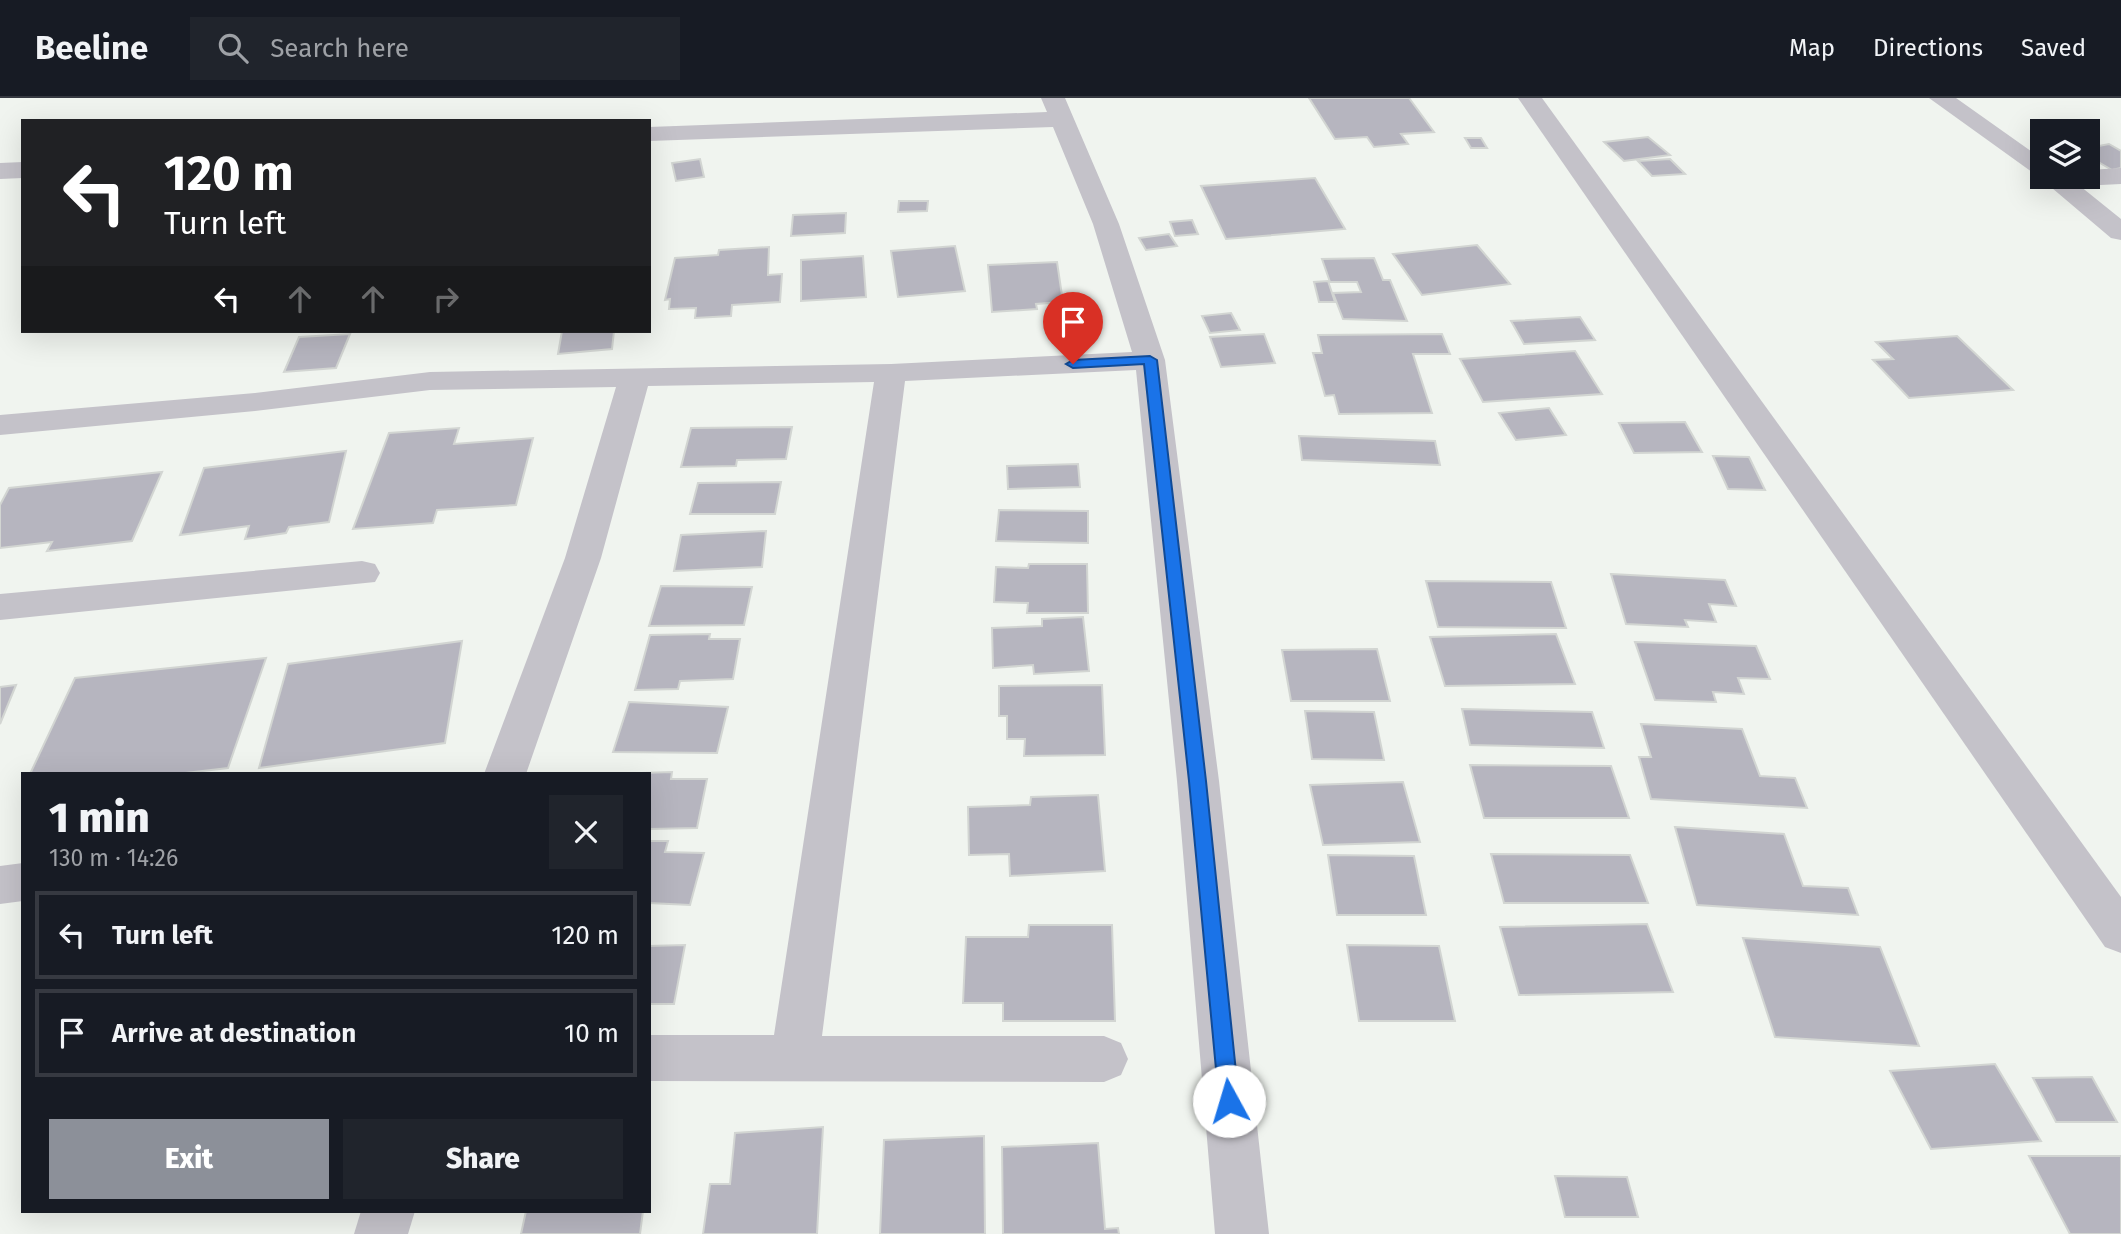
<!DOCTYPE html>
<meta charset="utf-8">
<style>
:root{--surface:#171b24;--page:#20242c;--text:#f1f3f6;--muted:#9ea1a6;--line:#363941;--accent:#8c9099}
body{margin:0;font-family:"Fira Sans",sans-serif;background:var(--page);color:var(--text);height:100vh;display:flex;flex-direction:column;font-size:26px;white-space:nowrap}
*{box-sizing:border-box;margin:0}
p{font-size:23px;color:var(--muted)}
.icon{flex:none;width:38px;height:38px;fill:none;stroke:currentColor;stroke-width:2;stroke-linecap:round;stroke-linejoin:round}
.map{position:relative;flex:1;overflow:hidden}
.drawer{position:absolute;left:21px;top:674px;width:630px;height:441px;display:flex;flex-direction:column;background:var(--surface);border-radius:0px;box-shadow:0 7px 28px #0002}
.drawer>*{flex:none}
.banner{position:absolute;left:21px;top:21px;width:630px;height:214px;border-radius:0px;box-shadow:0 7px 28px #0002;background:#202124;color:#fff;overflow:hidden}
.fabs{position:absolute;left:2030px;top:21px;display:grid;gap:14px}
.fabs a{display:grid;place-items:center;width:70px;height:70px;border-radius:0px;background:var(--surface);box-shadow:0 7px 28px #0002;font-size:35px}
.pin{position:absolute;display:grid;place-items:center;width:60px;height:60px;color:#fff;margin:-72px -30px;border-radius:50% 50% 50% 0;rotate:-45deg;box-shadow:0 0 7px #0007}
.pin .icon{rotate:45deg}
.me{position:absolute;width:77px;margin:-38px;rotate:354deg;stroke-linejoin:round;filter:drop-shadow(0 0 5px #0008)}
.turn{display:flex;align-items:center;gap:24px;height:147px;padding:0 28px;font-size:32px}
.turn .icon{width:91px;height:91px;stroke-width:2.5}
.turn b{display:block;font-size:49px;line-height:60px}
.lanes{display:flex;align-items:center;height:66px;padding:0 28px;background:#0003;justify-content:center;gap:35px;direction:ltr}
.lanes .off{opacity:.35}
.round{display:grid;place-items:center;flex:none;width:74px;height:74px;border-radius:0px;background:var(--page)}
.headline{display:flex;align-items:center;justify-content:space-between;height:119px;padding:0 28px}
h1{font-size:42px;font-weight:800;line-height:52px}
.primary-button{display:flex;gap:14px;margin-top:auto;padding:14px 28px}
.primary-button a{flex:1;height:80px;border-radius:0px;background:var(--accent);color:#fff;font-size:28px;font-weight:800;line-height:80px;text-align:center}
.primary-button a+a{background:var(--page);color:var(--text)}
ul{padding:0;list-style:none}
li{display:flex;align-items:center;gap:21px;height:88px;margin:0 14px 10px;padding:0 14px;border:4px solid var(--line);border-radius:0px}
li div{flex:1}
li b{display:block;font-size:26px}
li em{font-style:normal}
header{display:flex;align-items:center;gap:42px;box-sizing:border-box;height:98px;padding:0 35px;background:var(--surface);border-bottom:2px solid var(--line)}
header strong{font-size:33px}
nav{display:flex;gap:38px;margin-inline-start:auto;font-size:24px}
.search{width:490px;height:63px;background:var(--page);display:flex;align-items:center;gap:18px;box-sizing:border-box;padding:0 24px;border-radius:0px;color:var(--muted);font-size:26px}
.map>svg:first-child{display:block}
</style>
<header>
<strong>Beeline</strong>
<div class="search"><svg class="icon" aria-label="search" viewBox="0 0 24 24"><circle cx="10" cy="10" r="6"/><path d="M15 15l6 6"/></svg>Search here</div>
<nav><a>Map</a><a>Directions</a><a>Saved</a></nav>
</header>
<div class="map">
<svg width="2121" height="1136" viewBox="0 0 2121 1136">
<rect width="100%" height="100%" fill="#f0f4ef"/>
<g fill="#b6b5bf" stroke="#d2d5d2" stroke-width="2">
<polygon points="1309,0 1409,0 1434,34 1401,36 1408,46 1374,49 1367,39 1335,41"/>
<polygon points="1648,39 1670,57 1624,63 1604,44"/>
<polygon points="1465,40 1481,40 1487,50 1471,50"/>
<polygon points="2109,46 2121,53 2121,70 2112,72 2088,58 2088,50"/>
<polygon points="700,61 704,79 676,83 672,65"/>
<polygon points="1670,61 1685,76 1652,78 1638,63"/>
<polygon points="1315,80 1345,131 1226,141 1201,88"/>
<polygon points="899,103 928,103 927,113 898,114"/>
<polygon points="846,115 845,135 791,138 793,117"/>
<polygon points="1192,122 1198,136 1175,138 1170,124"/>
<polygon points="1169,136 1177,148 1146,152 1139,140"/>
<polygon points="1477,147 1510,186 1422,197 1393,156"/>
<polygon points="955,148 965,193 898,199 891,153"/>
<polygon points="769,149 768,177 782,176 780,204 732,207 731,218 695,220 696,210 669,211 670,201 665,202 675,160 718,157 719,152"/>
<polygon points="863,158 866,199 801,203 801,162"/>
<polygon points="1374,160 1383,182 1390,182 1407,223 1343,221 1333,195 1361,194 1357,184 1330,184 1322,161"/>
<polygon points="1057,164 1063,204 1036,206 1037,211 992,214 988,167"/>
<polygon points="1328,183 1335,204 1319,204 1314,184"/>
<polygon points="1231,215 1240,232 1210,235 1202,218"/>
<polygon points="1580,219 1595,242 1524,246 1511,223"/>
<polygon points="562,233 614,233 612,251 558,256"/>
<polygon points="350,236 336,270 284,274 299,239"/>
<polygon points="1264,236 1275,265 1221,269 1210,239"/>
<polygon points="1442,236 1450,256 1413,256 1432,315 1339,316 1334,297 1325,298 1313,255 1322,255 1318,237"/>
<polygon points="1957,238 2013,292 1909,300 1873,262 1893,261 1876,244"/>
<polygon points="1575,253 1602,296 1483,304 1460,261"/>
<polygon points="1549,310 1566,337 1516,342 1499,315"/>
<polygon points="1685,324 1702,354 1634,355 1619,325"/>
<polygon points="792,329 786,361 737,362 736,368 681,369 691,330"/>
<polygon points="459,330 454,346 533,340 516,407 437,412 433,425 353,431 389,335"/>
<polygon points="1299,338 1435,343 1440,367 1302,362"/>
<polygon points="346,353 329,424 289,429 286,435 245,441 249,428 180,437 204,370"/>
<polygon points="1713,358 1749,359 1765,392 1728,391"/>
<polygon points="1078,366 1080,389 1008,391 1007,368"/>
<polygon points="162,374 132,443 47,453 52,444 0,450 0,407 9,390"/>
<polygon points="781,384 775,416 690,416 698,385"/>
<polygon points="999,412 1088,413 1088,445 996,443"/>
<polygon points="766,433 762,469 674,473 681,437"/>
<polygon points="1029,466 1087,466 1088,515 1027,515 1028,505 994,504 996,469 1028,470"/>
<polygon points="1611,476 1725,482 1736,508 1709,506 1716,524 1685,522 1688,529 1626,526"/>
<polygon points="1426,483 1551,484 1566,530 1438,529"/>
<polygon points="661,488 752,489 744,527 649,528"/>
<polygon points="1083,519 1089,573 1034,576 1033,567 993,570 992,530 1042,528 1042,521"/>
<polygon points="710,536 709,541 740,541 733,581 680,583 678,591 635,592 650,537"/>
<polygon points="1556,536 1575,586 1445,588 1430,539"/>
<polygon points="462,543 445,645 259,670 288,566"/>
<polygon points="1635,544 1756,548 1770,581 1738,580 1744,596 1713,594 1716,604 1655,602"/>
<polygon points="1377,551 1390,603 1291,603 1282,552"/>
<polygon points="266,560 228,670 177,676 30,676 75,580"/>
<polygon points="16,587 0,626 0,589"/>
<polygon points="1102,587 1105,657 1024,658 1025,641 1007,641 1007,618 999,618 999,588"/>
<polygon points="629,604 728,609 717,655 613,654"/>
<polygon points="1462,611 1592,614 1604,650 1470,647"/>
<polygon points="1305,613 1374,614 1384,662 1312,661"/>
<polygon points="1641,626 1742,631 1760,678 1795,680 1807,710 1651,701 1639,659 1651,659"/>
<polygon points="1470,667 1611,668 1629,720 1484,720"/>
<polygon points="672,674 671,681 707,681 697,730 649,731 649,676 610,676"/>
<polygon points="1403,684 1420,744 1323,747 1310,687"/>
<polygon points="1098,697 1105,773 1010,778 1009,756 969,757 968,709 1030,707 1031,699"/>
<polygon points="1675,729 1784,736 1803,788 1848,790 1858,817 1697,807"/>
<polygon points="649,743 668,743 665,754 704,755 690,807 649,805"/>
<polygon points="1491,756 1630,757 1648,805 1504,805"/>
<polygon points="1328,757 1414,758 1426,817 1337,817"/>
<polygon points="1647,826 1673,894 1519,897 1500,829"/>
<polygon points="1029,827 1112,827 1115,923 1003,923 1003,905 963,905 966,839 1028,839"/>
<polygon points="1743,840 1880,849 1919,948 1775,939"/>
<polygon points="685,847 674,906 649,906 649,848"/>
<polygon points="1347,847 1439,848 1455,923 1359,923"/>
<polygon points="1995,966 2041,1043 1931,1051 1890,973"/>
<polygon points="2092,979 2117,1024 2056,1024 2033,980"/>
<polygon points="823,1029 817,1136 703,1136 710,1086 730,1086 735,1035"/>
<polygon points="984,1038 985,1136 880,1136 884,1042"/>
<polygon points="1098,1045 1105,1131 1118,1130 1119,1136 1003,1136 1002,1049"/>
<polygon points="2029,1058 2121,1058 2121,1136 2070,1136"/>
<polygon points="1555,1078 1627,1079 1638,1119 1565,1119"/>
<polygon points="526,1113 643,1113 640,1136 521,1136"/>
</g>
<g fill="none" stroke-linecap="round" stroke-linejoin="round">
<g fill="#c4c2c9" fill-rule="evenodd">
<polygon points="1041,0 1065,0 1119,126 1165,262 1219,683 1269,1136 1215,1136 1177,683 1136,272 905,283 822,938 1104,938 1121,945 1128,961 1121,977 1104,984 649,983 649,937 774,937 874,284 648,288 601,460 526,676 484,676 565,460 616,289 430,292 255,313 0,337 0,317 255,295 430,274 891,266 1132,254 1093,126 1053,29 649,43 649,29 1047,14"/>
<polygon points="1518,0 1542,0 2121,799 2121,855 2105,849"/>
<polygon points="1929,0 1956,0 2042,61 2042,79 2088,79 2088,72 2121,70 2121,86 2080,88 2121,121 2121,142 2111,140 2039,79"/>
<polygon points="23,64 23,80 0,81 0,65"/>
<polygon points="362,463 375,466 380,475 375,484 0,522 0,496"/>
<polygon points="23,765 23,803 0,806 0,768"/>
<polygon points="361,1113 415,1113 408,1136 354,1136"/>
</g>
</g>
<polygon fill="#1a73e8" stroke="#114b97" stroke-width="2" points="1150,258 1157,262 1206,683 1239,1003 1236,1010 1229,1013 1222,1010 1219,1003 1189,683 1144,266 1073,270 1066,266 1073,262"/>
</svg>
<div class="fabs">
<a><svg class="icon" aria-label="layers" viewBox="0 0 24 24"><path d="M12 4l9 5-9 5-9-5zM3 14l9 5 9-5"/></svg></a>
</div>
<div class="pin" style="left:1073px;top:266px;background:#d93025"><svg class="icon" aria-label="arrive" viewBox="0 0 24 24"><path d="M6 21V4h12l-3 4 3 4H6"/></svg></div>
<svg class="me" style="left:1229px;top:1003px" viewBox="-20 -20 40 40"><circle r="19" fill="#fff"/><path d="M0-13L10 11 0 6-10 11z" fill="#1a73e8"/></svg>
<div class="banner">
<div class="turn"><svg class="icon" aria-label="left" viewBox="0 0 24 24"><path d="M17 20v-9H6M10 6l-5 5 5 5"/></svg><div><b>120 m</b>Turn left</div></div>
<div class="lanes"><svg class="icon" aria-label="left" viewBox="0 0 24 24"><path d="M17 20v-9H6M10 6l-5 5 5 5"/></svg><svg class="icon off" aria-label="ahead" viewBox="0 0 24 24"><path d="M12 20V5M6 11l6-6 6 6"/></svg><svg class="icon off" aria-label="ahead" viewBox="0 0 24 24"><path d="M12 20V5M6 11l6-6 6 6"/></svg><svg class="icon off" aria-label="right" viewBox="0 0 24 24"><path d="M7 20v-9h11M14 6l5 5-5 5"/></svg></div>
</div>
<section class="drawer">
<div class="headline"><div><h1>1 min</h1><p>130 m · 14:26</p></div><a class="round"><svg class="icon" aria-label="close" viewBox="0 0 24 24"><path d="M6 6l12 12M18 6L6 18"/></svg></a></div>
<ul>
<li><svg class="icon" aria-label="left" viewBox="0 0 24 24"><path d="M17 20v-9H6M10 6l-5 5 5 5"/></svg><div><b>Turn left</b></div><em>120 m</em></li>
<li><svg class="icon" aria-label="arrive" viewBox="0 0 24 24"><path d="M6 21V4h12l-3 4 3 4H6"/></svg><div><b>Arrive at destination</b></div><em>10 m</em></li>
</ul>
<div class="primary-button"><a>Exit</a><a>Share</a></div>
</section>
</div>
